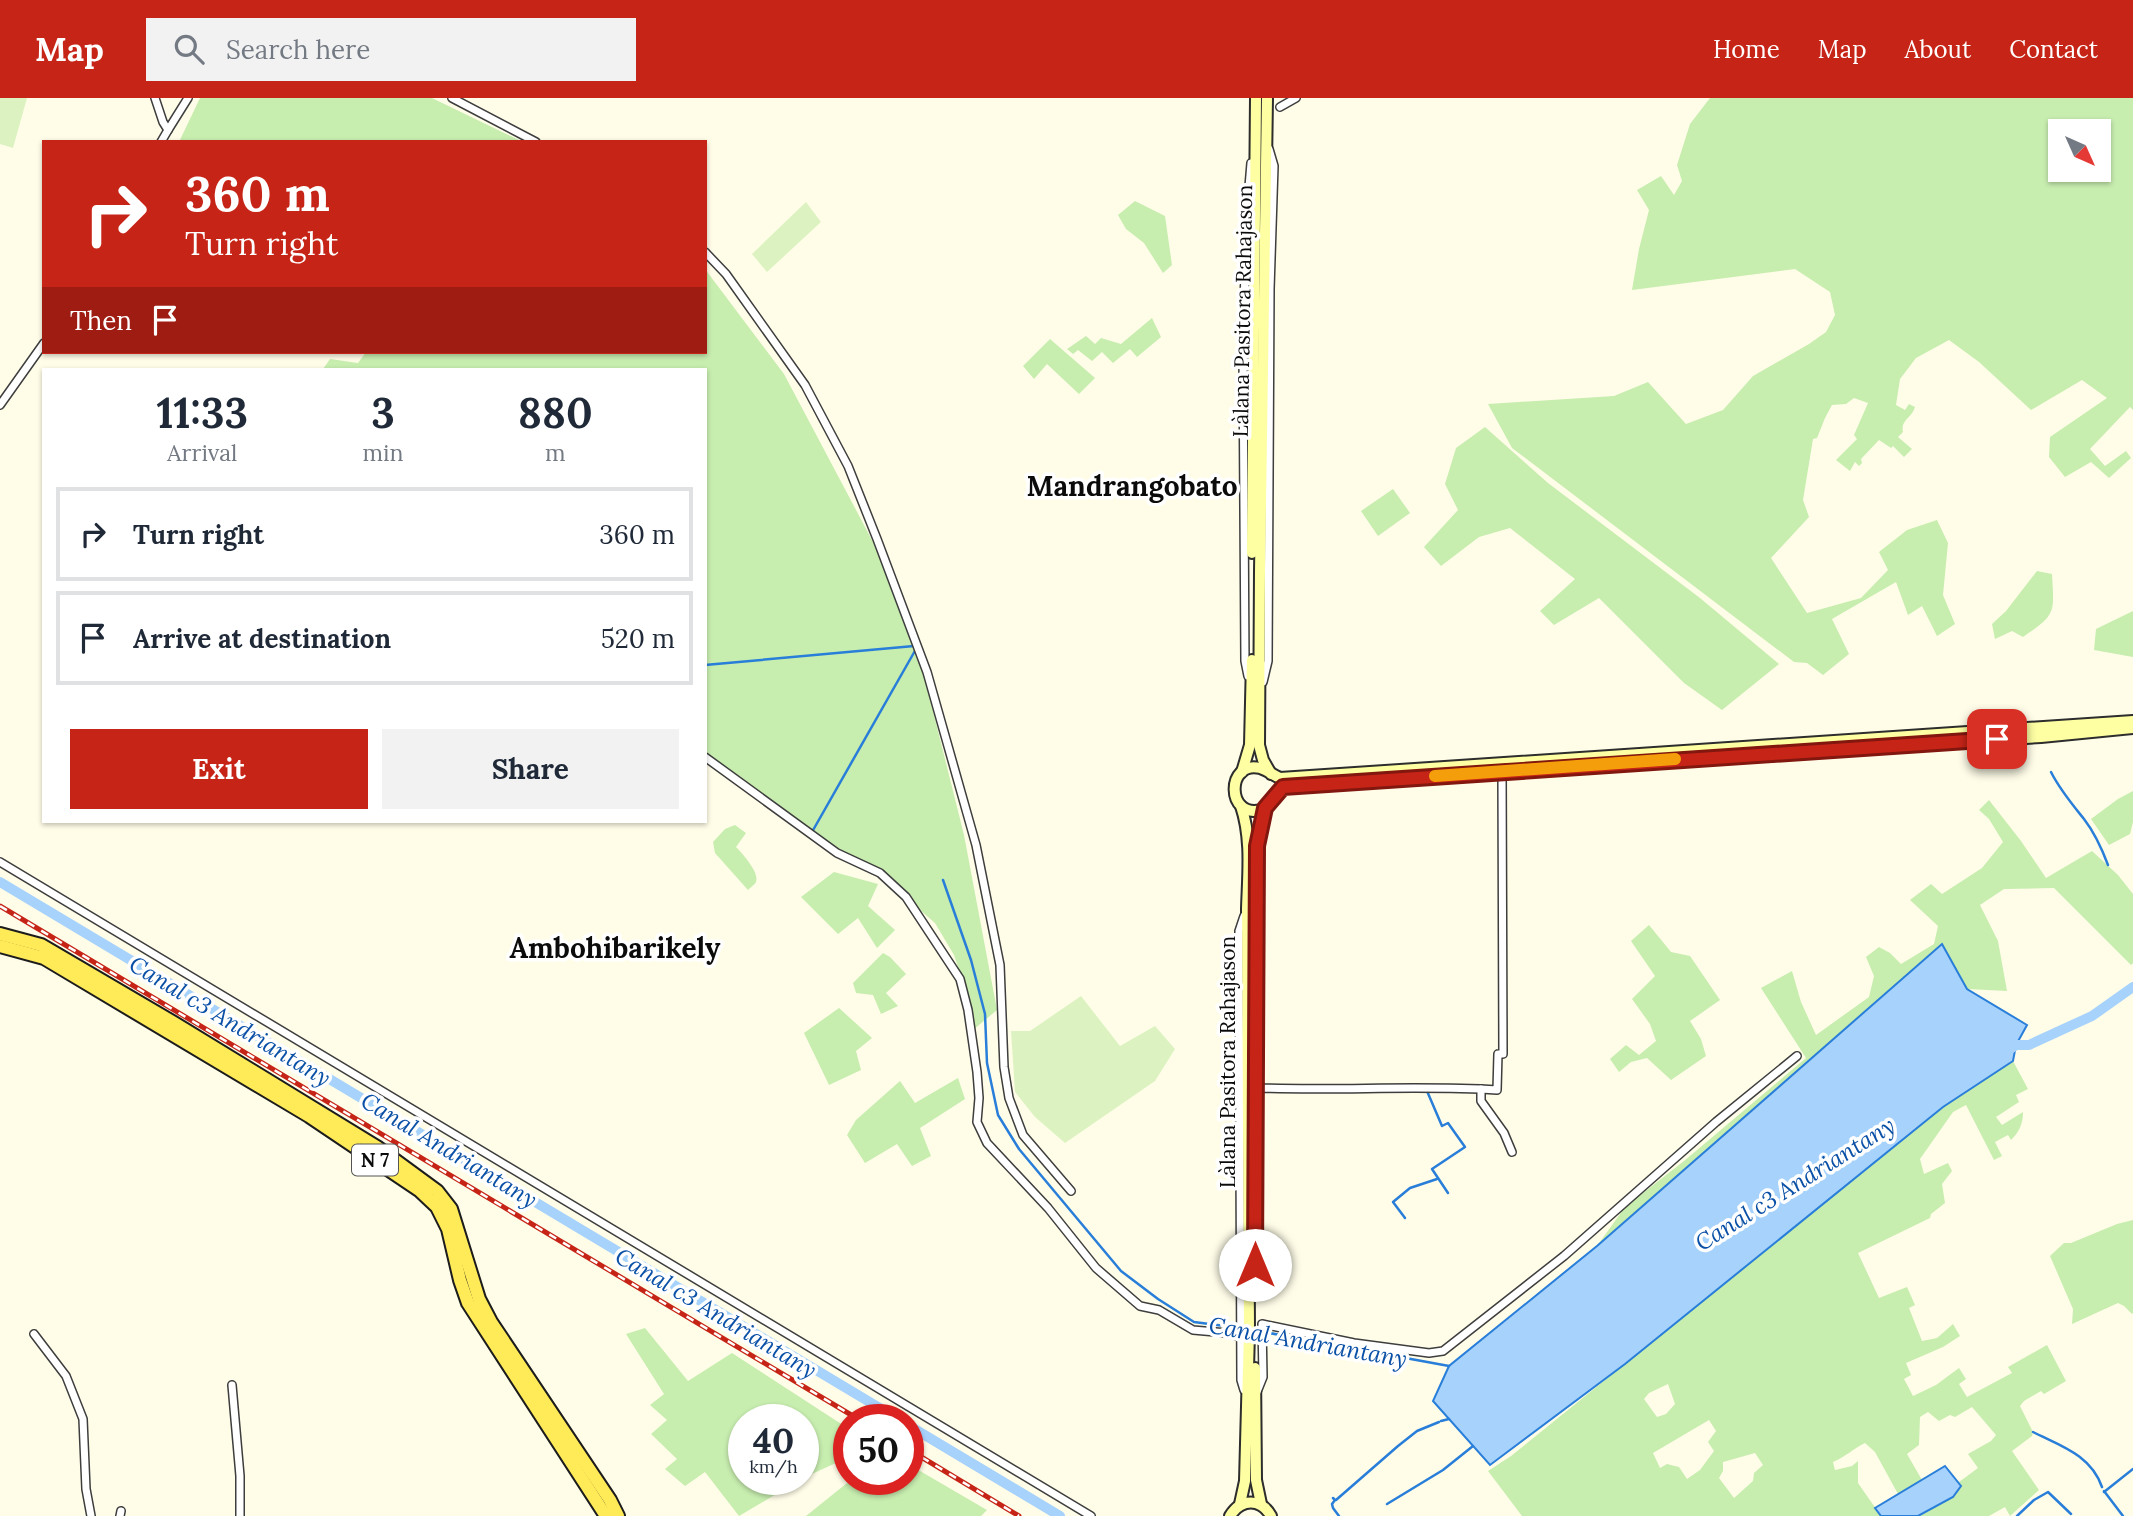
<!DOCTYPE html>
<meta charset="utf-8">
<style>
:root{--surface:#fff;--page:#f2f2f3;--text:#1f2937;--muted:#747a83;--line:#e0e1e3;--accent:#c62417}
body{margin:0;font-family:Lora,serif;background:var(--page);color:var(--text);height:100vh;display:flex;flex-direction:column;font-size:26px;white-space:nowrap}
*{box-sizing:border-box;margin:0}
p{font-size:23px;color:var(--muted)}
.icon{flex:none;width:38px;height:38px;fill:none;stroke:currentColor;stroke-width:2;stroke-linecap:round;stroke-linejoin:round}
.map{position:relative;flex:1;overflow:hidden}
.panel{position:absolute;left:42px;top:270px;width:665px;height:455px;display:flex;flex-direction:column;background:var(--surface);border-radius:0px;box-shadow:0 2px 5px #0004}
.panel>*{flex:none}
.guide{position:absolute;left:42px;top:42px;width:665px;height:214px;border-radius:0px;box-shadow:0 2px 5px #0004;background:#c62417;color:#fff;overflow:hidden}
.needle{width:46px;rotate:135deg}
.buttons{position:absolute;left:2048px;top:21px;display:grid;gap:14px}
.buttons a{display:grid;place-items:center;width:63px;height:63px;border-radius:0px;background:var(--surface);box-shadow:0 2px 5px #0004;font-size:35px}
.speed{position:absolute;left:728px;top:1306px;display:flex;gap:14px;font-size:35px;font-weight:700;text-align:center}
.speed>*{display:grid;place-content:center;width:91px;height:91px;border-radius:50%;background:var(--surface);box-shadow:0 2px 5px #0004;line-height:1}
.speed small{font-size:18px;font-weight:400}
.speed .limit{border:10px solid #d22;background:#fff;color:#111}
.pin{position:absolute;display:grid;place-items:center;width:60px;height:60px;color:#fff;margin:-30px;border-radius:14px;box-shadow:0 4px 10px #0006}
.me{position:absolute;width:77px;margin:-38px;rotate:0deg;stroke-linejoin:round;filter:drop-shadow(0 0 5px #0008)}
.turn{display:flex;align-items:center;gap:24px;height:147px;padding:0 28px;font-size:32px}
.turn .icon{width:91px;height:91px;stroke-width:2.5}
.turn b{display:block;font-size:49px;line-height:60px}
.then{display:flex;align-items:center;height:66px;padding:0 28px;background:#0003;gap:14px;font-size:26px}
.eta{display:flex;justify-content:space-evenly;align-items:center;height:119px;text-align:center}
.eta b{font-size:42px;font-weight:700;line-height:49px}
.cta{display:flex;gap:14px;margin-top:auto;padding:14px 28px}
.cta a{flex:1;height:80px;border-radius:0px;background:var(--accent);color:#fff;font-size:28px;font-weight:700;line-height:80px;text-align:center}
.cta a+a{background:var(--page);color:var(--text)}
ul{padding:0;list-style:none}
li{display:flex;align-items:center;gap:21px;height:94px;margin:0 14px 10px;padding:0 14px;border:4px solid var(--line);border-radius:0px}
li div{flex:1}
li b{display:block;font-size:26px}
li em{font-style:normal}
header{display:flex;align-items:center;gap:42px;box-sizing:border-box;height:98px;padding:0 35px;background:var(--accent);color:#fff}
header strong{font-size:33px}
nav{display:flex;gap:38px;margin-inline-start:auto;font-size:24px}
.search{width:490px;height:63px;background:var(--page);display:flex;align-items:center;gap:18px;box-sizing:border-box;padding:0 24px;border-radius:0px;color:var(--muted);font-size:26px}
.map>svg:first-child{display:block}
</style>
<header>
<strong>Map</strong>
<div class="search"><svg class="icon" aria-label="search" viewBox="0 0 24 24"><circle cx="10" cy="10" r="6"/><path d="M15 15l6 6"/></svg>Search here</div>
<nav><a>Home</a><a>Map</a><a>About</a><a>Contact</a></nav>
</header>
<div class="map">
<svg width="2133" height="1418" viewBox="0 0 2133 1418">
<rect width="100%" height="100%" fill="#fffde8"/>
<g fill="#c7edaf" fill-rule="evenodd">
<polygon points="200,0 432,0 523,44 179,44"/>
<path d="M1710,0H2133V312L2130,309L2090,351L2105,368L2126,353L2131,360L2109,380L2091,364L2065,379L2049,359L2050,339L2107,300L2082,282L2031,312L1979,264L1949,242L1916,260L1900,281L1896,307L1905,312L1909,306L1915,309C1912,320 1900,322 1903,334L1898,339L1912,351L1904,359L1893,348L1891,350L1879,342L1861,361L1862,365L1859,368L1855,364L1850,373L1836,362L1857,341L1854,337L1868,305L1854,300L1846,306L1832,307L1825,320L1817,340L1813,341L1803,402L1809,419L1771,460L1807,515L1861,500L1888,472L1879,454L1907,432L1937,422L1948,445L1943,497L1955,526L1937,538L1922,508L1908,517L1896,484L1832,521L1849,556L1823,577L1807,565L1794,564L1512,350L1488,306L1614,298L1648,284L1686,326L1723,312L1753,278L1809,246L1826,234L1835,217L1830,194L1795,171L1632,192L1639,151L1649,112L1637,92L1661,78L1674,97L1682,83L1677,67L1690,26ZM2060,33H2098V72H2060Z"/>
<polygon points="1135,103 1165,118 1172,167 1163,175 1144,145 1126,131 1118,117"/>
<polygon points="705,171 784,276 873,444 917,549 964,737 997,912 973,932 969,902 954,857 935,825 873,771 785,721 705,653 705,271 323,271 330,261 358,265 366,254 705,254"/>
<polygon points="1152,220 1161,239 1137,259 1130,251 1113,265 1102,254 1092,263 1078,252 1073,256 1067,251 1086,238 1095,246 1101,240 1121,246"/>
<polygon points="1050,241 1095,280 1079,296 1047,266 1034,281 1023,268"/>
<polygon points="1485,329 1548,385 1700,500 1779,566 1722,612 1684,585 1599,500 1554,527 1540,513 1575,481 1510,430 1479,439 1441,468 1424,449 1458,412 1445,386 1456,350"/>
<polygon points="1393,391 1410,415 1378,438 1361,413"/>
<path d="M2037,473L2052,476C2054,515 2057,516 2023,539L2012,533L1995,541L1992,526L2006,513Z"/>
<polygon points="2133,513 2133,559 2094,552 2096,531"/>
<polygon points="2133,693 2133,724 2130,736 2109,747 2091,721 2118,701"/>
<polygon points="1989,702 2021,743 2046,780 2092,753 2118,777 2133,796 2133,865 2131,867 2054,790 2004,791 1980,807 1998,843 2007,893 1967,891 1942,847 1597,1148 1625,1109 1684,1063 1806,960 1761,890 1792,873 1801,904 1816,937 1869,899 1874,878 1866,859 1879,849 1890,855 1901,866 1934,846 1938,828 1910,802 1931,786 1942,796 1982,770 2003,744 1989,721 1979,712"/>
<path d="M735,727L746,735L736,749C742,755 760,775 756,784C755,786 749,791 748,792L715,755L713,744L725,731Z"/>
<polygon points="834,774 878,786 868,808 895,832 877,850 858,820 838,836 801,799"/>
<polygon points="1649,827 1671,854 1690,858 1720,902 1690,923 1701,941 1706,958 1671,982 1647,960 1631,964 1619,974 1610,961 1626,947 1639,957 1656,943 1650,926 1632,901 1655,878 1631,843"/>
<polygon points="883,855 890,859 906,876 886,895 898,908 881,916 873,897 856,895 853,885"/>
<polygon points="839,910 872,940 856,953 861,972 829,987 804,935"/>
<path d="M2013,963L2028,991L2016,997L2019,1004L1996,1019L2002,1027L2023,1014C2023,1026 2019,1034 2011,1042L2008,1037L1995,1044L2002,1058L1994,1062L1966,1007L1953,1014L1920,1061L1924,1076L1948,1065L1952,1073L1942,1086L1945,1105L1931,1116L1930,1120L1858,1155L1879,1200L1907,1189L1915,1207L1909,1210L1922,1243L1937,1240L1953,1226L1960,1238L1943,1249L1906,1265L1911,1277L1904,1281L1913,1298L1936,1287L1959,1270L1966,1281L1959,1286L1967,1299L2012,1275L2008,1269L2047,1247L2066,1283L2044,1296L2041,1293L2024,1303L2020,1308L2033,1334L2032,1338L2012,1353L2039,1392L2010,1418L2005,1409L1989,1418H1918L1929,1413L1961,1388L1959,1384L1978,1370L1968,1356L1991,1343L1996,1337L1972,1309L1955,1319L1950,1317L1939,1323L1928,1314L1920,1319L1919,1347L1907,1356L1922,1382L1898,1396L1875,1354L1865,1345C1853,1351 1845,1359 1833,1364L1835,1372L1852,1368L1858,1363V1385L1881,1418H1522L1488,1373L1511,1358L1943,1009ZM1668,1286L1675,1306L1666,1316L1657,1319L1644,1301L1649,1295ZM1709,1322L1716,1333L1708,1344L1714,1353L1700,1372L1687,1381L1679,1369L1667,1366L1660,1370L1653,1355ZM1755,1355L1763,1367L1754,1375L1753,1383L1734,1400L1719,1380L1723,1373V1364Z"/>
<polygon points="958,980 965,1001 920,1030 931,1058 912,1068 897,1046 865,1065 847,1037 856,1022 900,983 915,1005"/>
<polygon points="2133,1122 2133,1215 2132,1216 2124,1208 2118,1205 2072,1226 2073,1211 2050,1158 2064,1145 2071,1145 2117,1126"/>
<polygon points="645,1230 688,1283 732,1255 849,1331 849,1359 803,1380 803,1321 744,1321 744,1381 802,1381 739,1418 705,1374 685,1388 665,1371 677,1361 651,1336 667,1322 650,1307 664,1296 626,1236"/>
<polygon points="908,1366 987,1412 981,1418 806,1418 852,1381 908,1381"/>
</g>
<g fill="#dcf3c1">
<polygon points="0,0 27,0 13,50 0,46"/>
<polygon points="806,104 821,124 767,174 752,156"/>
<polygon points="1081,898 1120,948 1155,928 1175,951 1155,983 1065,1045 1035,1019 1015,994 1011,933 1030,933"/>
</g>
<g fill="#a7d2fc" stroke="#287ed9" stroke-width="2">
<polygon points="1942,846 1967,891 2027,927 2016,947 2013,963 1943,1009 1625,1266 1490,1367 1433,1303 1449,1268 1597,1148"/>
<polygon points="1945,1368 1961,1388 1953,1399 1918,1418 1881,1418 1875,1410"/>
</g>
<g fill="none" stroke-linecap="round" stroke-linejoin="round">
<g stroke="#287ed9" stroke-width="2.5">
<polyline points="705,567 914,548"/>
<path d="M2051,674C2060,692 2072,706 2084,721C2094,734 2102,751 2108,767"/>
<polyline points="812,734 916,551"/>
<polyline points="943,782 971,862 985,916 987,965 998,1017 1019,1051 1121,1173 1158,1201 1194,1224 1240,1230"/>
<polyline points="0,784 893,1321"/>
<polyline points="1427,993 1442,1028 1448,1025 1465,1049 1432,1071 1448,1095"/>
<polyline points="1405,1120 1393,1104 1410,1090 1437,1081"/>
<polyline points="1253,1232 1449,1268"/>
<polyline points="1441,1323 1449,1321"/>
<polyline points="908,1331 1054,1418"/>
<path d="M2033,1334C2061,1348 2091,1357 2102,1389"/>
<polyline points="2104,1393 2123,1418"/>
<polyline points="2104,1394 2133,1371"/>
<polyline points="1333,1400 1335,1402 1332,1406 1333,1410 1339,1418"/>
<polyline points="1336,1402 1398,1348 1417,1333 1439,1324"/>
<polyline points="1387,1406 1443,1372 1473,1348"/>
<polyline points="2017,1418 2034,1402 2048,1394 2071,1416"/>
</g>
<g stroke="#a7d2fc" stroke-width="10">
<polyline points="0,784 898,1321"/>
<polyline points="2007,953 2016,947 2029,947 2092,918 2133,889"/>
<polyline points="908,1327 1060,1418"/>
</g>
<defs>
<g id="street">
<polyline points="155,0 163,24 168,32 161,44"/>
<polyline points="452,0 536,44"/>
<polyline points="1280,9 1296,0"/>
<polyline points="168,32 188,0"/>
<polyline points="705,154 726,176 805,287 848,368 877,441 927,574 976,747 1000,867 1004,969 1009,1000 1023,1037 1071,1093"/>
<polyline points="0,307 44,245"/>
<polyline points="1248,578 1245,563 1243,257 1246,124 1251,65"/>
<polyline points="1263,584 1268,563 1270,191 1274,68 1269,51"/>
<polyline points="705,659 837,755 880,775 906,799 960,881 968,912 977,974 979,1000 977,1024 987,1045 1048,1110 1096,1170 1140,1208 1159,1212 1193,1232 1227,1235 1243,1240"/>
<polyline points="0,764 1091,1418"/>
<path d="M1260,990C1339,993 1418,987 1497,992L1498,956H1503L1502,674"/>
<polyline points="1481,991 1481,1003 1504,1035 1512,1054"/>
<polyline points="34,1236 66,1278 83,1321 86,1391 91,1418"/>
<polyline points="232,1287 240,1378 240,1418"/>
<polyline points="1244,1292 1241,1282 1239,833 1244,818"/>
<polyline points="1257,1294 1263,1279 1262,1226 1354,1245 1429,1255 1443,1253 1564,1158 1716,1024 1797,958"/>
<polyline points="120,1418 121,1413"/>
</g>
<g id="secondary">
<polyline points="1267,0 1260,474 1259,647 1263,662 1271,676"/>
<polyline points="1252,455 1256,0"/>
<path d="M2133,623L1280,680C1273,677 1267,672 1260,670C1226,662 1226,721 1261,712C1275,708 1274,691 1289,687L2041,639L2133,630"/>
<polyline points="1242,674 1250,647 1252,562"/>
<polyline points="1255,1194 1257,748 1265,710"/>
<polyline points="1255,1270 1256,1382 1261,1406"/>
<path d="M1240,1406L1245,1383L1249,1234L1247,811C1248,776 1252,741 1241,708"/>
<path d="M1230,1418C1241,1400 1261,1400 1271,1418"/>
</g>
<g id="primary">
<polyline points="0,836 41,847 174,925 377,1049 437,1093 451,1111 479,1201 491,1224 610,1402 618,1418"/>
<polyline points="0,848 44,860 309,1018 419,1092 437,1109 448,1131 460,1182 468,1205 606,1418"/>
</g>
</defs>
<use href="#street" stroke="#3e3e3e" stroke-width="10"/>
<use href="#secondary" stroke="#2d2d2d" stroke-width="14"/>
<use href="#primary" stroke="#1c1c1c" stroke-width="16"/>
<use href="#street" stroke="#fff" stroke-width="7"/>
<use href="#secondary" stroke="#feffa3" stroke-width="10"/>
<use href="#primary" stroke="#ffea58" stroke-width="12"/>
<defs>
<g id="rail">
<polyline points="0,808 858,1321"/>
<polyline points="908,1351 1019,1418"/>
</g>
</defs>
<use href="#rail" stroke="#c62417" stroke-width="5"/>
<use href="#rail" stroke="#fff" stroke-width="2.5" stroke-dasharray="8" stroke-linecap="butt"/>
</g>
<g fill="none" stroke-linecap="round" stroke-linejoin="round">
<defs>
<polyline id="route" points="1255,1167 1257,748 1265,710 1283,689 1997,641"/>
</defs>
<use href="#route" stroke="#81170f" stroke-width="18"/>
<use href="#route" stroke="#c62417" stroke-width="12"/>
<polyline stroke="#f59e0b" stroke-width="12" points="1435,678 1675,661"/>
</g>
<g text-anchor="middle" stroke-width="7" stroke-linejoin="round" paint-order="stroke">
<rect fill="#fff" stroke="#545454" stroke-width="2" x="352" y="1046.5" width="46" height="31" rx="5"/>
<g font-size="19" font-weight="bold" fill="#0b0b0b">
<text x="375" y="1069">N 7</text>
</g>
<g font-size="21" fill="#0b0b0b" stroke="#fff">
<text transform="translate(1243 213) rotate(-89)" y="7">Làlana Pasitora Rahajason</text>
<text transform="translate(1228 964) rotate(-90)" y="7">Làlana Pasitora Rahajason</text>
</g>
<g font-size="23" font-style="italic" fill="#0a50a6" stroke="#fff">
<text transform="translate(230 923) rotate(31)" y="8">Canal c3 Andriantany</text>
<text transform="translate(449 1052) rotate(31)" y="8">Canal Andriantany</text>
<text transform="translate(1795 1086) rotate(-32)" y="8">Canal c3 Andriantany</text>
<text transform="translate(716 1215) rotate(31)" y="8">Canal c3 Andriantany</text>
<text transform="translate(1308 1244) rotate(10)" y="8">Canal Andriantany</text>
</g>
<g font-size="28" font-weight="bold" fill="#0b0b0b" stroke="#fff">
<text x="1132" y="398">Mandrangobato</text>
<text x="615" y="860">Ambohibarikely</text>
</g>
</g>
</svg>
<div class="buttons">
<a><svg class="needle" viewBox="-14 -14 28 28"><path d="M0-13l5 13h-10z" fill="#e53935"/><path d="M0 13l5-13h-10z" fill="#747a83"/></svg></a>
</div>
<div class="speed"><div>40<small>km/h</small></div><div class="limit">50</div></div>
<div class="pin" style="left:1997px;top:641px;background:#d93025"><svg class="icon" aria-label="arrive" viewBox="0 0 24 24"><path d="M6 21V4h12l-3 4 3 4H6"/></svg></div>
<svg class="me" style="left:1255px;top:1167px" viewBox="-20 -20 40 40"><circle r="19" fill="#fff"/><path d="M0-13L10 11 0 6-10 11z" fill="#c62417"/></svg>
<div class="guide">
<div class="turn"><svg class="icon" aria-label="right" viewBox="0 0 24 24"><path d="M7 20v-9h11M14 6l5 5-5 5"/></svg><div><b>360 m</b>Turn right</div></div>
<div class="then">Then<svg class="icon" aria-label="arrive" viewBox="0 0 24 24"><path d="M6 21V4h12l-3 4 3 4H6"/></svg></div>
</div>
<section class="panel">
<div class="eta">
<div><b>11:33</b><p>Arrival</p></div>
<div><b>3</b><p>min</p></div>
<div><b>880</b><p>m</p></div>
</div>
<ul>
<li><svg class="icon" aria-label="right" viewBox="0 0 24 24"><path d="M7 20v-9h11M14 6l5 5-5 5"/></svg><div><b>Turn right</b></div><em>360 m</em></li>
<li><svg class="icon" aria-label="arrive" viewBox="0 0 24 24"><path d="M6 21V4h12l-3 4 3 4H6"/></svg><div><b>Arrive at destination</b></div><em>520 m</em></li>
</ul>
<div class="cta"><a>Exit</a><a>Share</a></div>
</section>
</div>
